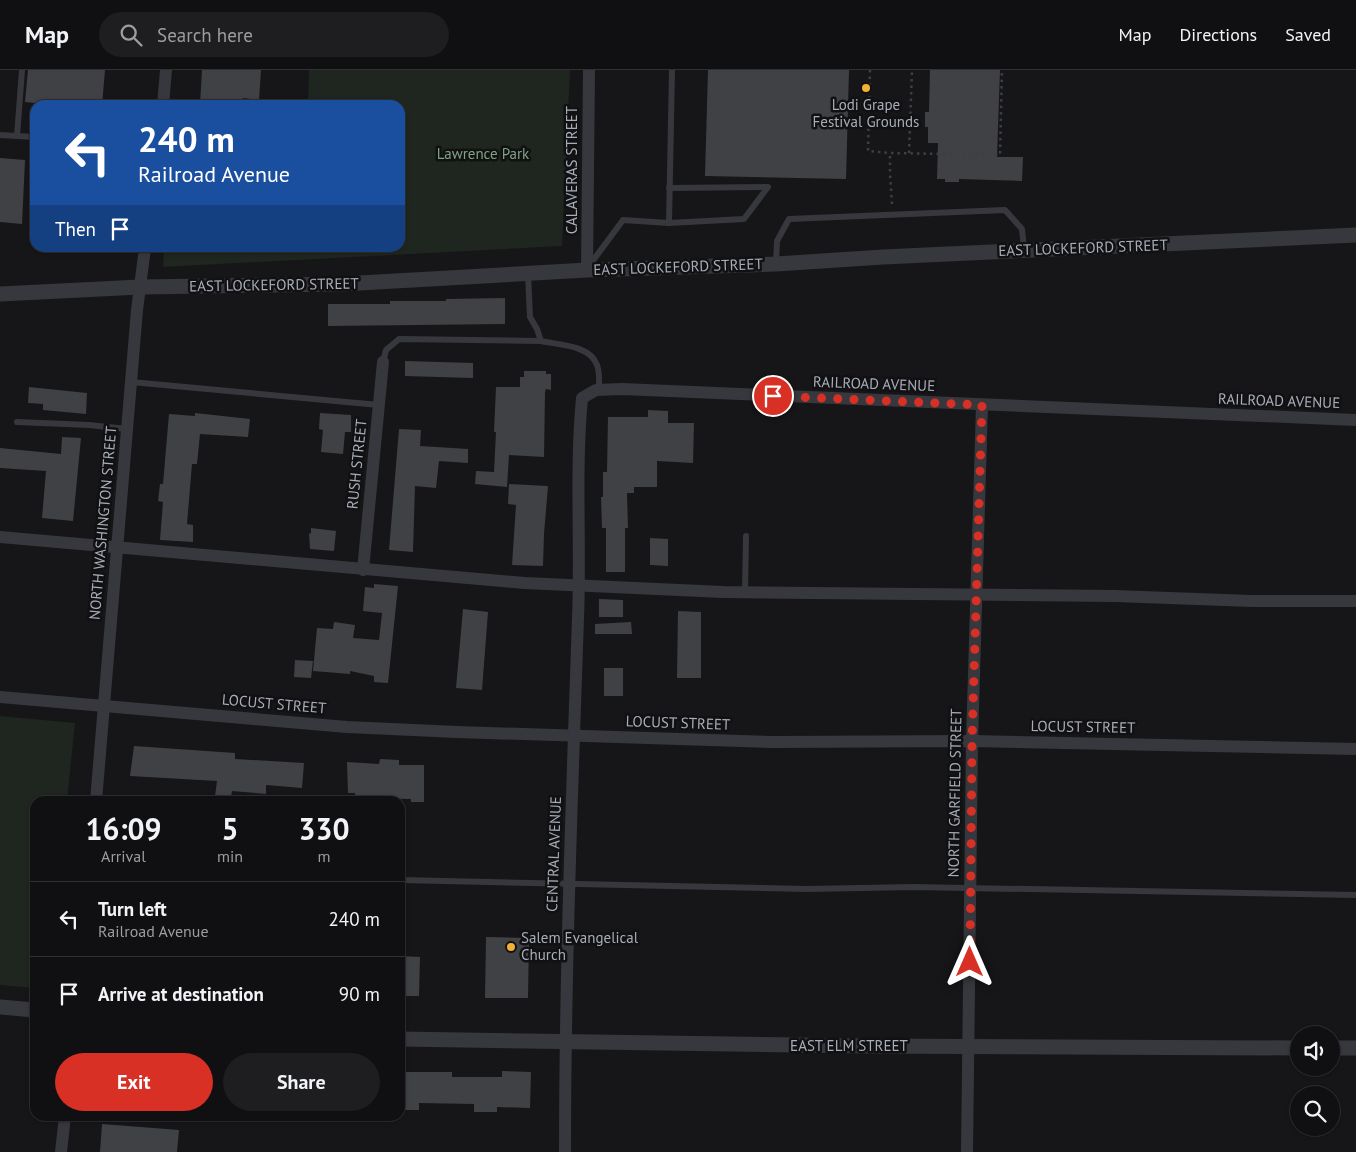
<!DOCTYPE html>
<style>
:root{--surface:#101012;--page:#1e1e20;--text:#f1f3f6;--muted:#9c9d9f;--line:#303032;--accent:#d93025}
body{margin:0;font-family:"PT Sans",sans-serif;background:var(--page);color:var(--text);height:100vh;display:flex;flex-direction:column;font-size:19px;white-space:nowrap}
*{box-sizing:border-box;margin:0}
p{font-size:16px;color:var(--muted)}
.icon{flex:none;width:28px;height:28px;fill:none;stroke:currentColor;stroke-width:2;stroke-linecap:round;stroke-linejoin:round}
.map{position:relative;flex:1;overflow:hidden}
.drawer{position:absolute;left:30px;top:726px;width:375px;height:325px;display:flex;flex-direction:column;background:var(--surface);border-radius:15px;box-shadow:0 1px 4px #0004,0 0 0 1px var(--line)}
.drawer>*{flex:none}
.guide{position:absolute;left:30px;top:30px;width:375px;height:152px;border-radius:15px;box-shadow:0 1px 4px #0004,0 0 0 1px var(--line);background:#1a4fa0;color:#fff;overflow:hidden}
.tools{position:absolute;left:1290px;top:956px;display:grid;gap:10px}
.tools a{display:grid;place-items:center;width:50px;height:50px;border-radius:50%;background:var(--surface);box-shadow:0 1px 4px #0004,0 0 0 1px var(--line);font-size:25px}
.pin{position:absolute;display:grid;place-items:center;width:42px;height:42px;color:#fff;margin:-21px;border:2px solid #fff;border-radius:50%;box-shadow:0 1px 5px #0007}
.me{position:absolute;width:55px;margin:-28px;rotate:0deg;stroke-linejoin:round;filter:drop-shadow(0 0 4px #0008)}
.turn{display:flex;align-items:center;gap:18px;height:105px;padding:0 25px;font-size:22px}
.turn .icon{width:65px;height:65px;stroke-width:2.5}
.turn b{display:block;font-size:35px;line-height:42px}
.then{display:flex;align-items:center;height:48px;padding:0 25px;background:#0003;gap:10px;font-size:19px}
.eta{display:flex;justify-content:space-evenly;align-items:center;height:85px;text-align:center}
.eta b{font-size:30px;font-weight:600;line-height:35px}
.action{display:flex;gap:10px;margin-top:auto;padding:10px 25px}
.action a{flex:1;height:58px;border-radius:30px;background:var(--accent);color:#fff;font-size:20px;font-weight:600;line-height:58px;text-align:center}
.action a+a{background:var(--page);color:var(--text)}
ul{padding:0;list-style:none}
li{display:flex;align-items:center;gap:15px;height:75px;padding:0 25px;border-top:1px solid var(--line)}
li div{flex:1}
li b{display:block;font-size:19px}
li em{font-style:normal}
header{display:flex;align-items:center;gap:30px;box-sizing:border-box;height:70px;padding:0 25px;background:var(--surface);border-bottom:1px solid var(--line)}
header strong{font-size:24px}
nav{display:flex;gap:28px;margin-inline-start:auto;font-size:18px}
.search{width:350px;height:45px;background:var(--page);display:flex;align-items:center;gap:12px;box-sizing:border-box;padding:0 18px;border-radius:28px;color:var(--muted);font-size:19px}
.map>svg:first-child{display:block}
</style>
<header>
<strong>Map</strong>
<div class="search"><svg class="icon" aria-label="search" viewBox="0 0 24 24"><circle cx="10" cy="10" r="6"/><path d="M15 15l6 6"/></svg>Search here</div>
<nav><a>Map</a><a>Directions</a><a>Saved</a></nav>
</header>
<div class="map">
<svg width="1356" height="1082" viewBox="0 0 1356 1082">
<rect width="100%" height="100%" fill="#161618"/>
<g fill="#1e261f">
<polygon points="309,0 570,0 562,176 163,197 164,178 400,178 400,35 308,35"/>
<polygon points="0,646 75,653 67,731 35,731 35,918 0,915"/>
</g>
<g fill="#404145">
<polygon points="28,0 105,0 102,35 54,35 25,32"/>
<polygon points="202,0 261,0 259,30 243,28 242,35 200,35"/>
<polygon points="708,0 849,0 846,109 705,106"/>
<polygon points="930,0 1000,0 997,87 1023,87 1022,111 959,109 959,112 945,112 945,109 937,109 938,73 928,73 928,57 925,57 925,42 929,42"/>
<polygon points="0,88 25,90 22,154 0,152"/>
<polygon points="505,228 505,254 328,256 328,234 390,234 390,231 446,231 446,229"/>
<polygon points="405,291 473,293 473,308 405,306"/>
<polygon points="524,301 546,301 546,304 551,304 551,320 546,319 545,322 544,387 509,385 507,417 475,414 476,401 494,402 496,362 494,362 496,317 520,317 520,307 524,307"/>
<polygon points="29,317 87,323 86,344 43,340 43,334 28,333"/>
<polygon points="648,340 668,341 668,353 694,353 693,393 657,391 657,417 634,417 634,423 627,423 628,458 625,458 625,502 606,502 606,458 602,458 601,427 603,427 603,402 607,402 608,347 648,347"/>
<polygon points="195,343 250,349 248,367 200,364 197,394 192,394 187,454 193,455 193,472 160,470 163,432 158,431 160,414 163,414 169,344 195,346"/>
<polygon points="320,343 351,345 351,362 345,362 343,384 321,382 323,360 319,359"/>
<polygon points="399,359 421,360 420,376 468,379 468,393 439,391 436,418 415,416 413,482 389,480"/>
<polygon points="62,367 81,368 73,451 42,448 46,401 0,398 0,378 61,384"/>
<polygon points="509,414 548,416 544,464 543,496 512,495 516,435 508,434"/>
<polygon points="311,458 336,461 334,481 310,479 309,463 311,464"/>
<polygon points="650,468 668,469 668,496 650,495"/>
<polygon points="374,514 398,516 388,613 374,612 374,606 350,601 350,604 313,601 317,558 333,559 334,552 355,555 353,568 379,570 382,543 363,541 365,517 374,518"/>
<polygon points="599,529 623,530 623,547 599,547"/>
<polygon points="463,539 488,542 482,620 456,618"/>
<polygon points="678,541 701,542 701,608 677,608"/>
<polygon points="631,552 632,564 595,564 595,554"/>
<polygon points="295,590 313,591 311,608 294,607"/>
<rect x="604" y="598" width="19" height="28"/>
<polygon points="134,676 235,683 235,689 304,693 302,718 266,715 266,724 232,721 231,727 215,726 217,711 130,706"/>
<polygon points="380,689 399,690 399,695 424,695 424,732 411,732 411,729 355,728 355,723 348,723 347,692 379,694"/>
<polygon points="486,867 529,868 528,928 485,928"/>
<polygon points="400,886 420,887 419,926 400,926"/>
<polygon points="502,1001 531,1002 530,1038 497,1037 497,1042 474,1042 474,1034 419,1033 419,1040 400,1040 400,1009 405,1009 405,1002 452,1002 452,1007 502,1007"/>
<polygon points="102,1054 179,1060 177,1082 100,1082"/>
</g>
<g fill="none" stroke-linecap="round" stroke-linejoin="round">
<g stroke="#3d3f44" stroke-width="2.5" stroke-dasharray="2.5 4" stroke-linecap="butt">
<polyline points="870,0 868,81 890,83"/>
<polyline points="909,83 912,0"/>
<polyline points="892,134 890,104 890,83 1000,85 1002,0"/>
</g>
<g stroke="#37383d" stroke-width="6">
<polyline points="0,65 35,67"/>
<polyline points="17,66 22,0"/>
<polyline points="669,153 744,149 768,117 669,118"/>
<polyline points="776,194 777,171 789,149 1005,140 1022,159 1024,179"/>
<polyline points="589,196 623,150 669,153 672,0"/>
<path d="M528,204L530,247L537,259L541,271C559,275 590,275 597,295C600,302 599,312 599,320"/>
<polyline points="383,292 386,280 399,269 541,271"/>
<polyline points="131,312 379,335"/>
<polyline points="17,352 89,355 127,359"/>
<polyline points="745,522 746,466"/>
<polyline points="400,810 807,819 914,817 1356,825"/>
</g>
<g stroke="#37383d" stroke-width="12">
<polyline points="163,35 166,0"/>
<polyline points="587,200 589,0"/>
<polyline points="0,467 525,513 723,522 1115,526 1252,531 1356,531"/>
<polyline points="363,500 383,292"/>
<polyline points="0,627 347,657 457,662 772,672 972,671 1356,679"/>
<polyline points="96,731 137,240 145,178"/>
<polyline points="61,1082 65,1046"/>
<path d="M565,1082C565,904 572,726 578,548C581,475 575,401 582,328L596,320L622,319L1356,350"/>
<polyline points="967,1082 972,671 982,335"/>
</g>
<g stroke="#37383d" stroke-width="15">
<polyline points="0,224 140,217 342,214 587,200 776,194 883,187 1356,165"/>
<polyline points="0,937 35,940"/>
<polyline points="400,969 864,976 1299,978"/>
<polyline points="1331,978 1356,978"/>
</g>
</g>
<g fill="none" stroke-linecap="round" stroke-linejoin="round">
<polyline stroke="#d93025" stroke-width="9" stroke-dasharray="0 16.2" points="773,326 982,335 972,671 970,892"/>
</g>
<g fill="#f2b134" stroke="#111113" stroke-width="2">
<circle cx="866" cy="18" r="5"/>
<circle cx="511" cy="877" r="5"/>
</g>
<g text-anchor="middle" stroke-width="5" stroke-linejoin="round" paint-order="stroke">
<g font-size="15" fill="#a8adb8" stroke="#111113">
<text x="866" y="40">Lodi Grape<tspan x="866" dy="17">Festival Grounds</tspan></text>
<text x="521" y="873" text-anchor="start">Salem Evangelical<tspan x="521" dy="17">Church</tspan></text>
</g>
<g font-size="15" fill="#7fa381" stroke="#111113">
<text x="483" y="89">Lawrence Park</text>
</g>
<g font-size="15" fill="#a8adb8" stroke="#111113">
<text transform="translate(572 100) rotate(-90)" y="5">CALAVERAS STREET</text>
<text transform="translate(1083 178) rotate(-2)" y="5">EAST LOCKEFORD STREET</text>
<text transform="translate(678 197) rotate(-2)" y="5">EAST LOCKEFORD STREET</text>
<text transform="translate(274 215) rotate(-1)" y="5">EAST LOCKEFORD STREET</text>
<text transform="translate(874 314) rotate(2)" y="5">RAILROAD AVENUE</text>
<text transform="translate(1279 331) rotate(2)" y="5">RAILROAD AVENUE</text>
<text transform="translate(357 394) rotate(-84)" y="5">RUSH STREET</text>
<text transform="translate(103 453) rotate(-85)" y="5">NORTH WASHINGTON STREET</text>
<text transform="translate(274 634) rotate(5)" y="5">LOCUST STREET</text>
<text transform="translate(678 653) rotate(2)" y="5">LOCUST STREET</text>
<text transform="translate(1083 657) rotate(1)" y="5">LOCUST STREET</text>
<text transform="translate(955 723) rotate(-89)" y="5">NORTH GARFIELD STREET</text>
<text transform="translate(554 784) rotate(-88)" y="5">CENTRAL AVENUE</text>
<text x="849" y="981">EAST ELM STREET</text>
</g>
</g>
</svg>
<div class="tools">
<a><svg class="icon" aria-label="sound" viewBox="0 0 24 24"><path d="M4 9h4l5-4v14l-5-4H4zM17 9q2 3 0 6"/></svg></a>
<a><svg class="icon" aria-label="search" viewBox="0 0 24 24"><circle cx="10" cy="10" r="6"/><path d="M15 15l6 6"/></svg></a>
</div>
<div class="pin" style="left:773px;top:326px;background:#d93025"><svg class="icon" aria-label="arrive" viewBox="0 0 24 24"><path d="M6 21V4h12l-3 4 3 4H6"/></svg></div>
<svg class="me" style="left:970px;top:892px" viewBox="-20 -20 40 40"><path d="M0-17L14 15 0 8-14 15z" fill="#d93025" stroke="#fff" stroke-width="4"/></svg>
<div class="guide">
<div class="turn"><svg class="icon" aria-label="left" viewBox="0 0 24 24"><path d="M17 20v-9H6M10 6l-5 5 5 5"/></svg><div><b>240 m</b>Railroad Avenue</div></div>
<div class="then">Then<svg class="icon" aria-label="arrive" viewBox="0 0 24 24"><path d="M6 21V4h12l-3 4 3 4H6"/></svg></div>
</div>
<section class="drawer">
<div class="eta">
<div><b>16:09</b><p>Arrival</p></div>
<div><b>5</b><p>min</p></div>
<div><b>330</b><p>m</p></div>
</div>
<ul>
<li><svg class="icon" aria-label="left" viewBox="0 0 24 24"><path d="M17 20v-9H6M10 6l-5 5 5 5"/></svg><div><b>Turn left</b><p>Railroad Avenue</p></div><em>240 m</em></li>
<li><svg class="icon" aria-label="arrive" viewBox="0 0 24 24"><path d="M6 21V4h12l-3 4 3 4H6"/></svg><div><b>Arrive at destination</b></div><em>90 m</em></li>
</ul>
<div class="action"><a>Exit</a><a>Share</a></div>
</section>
</div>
